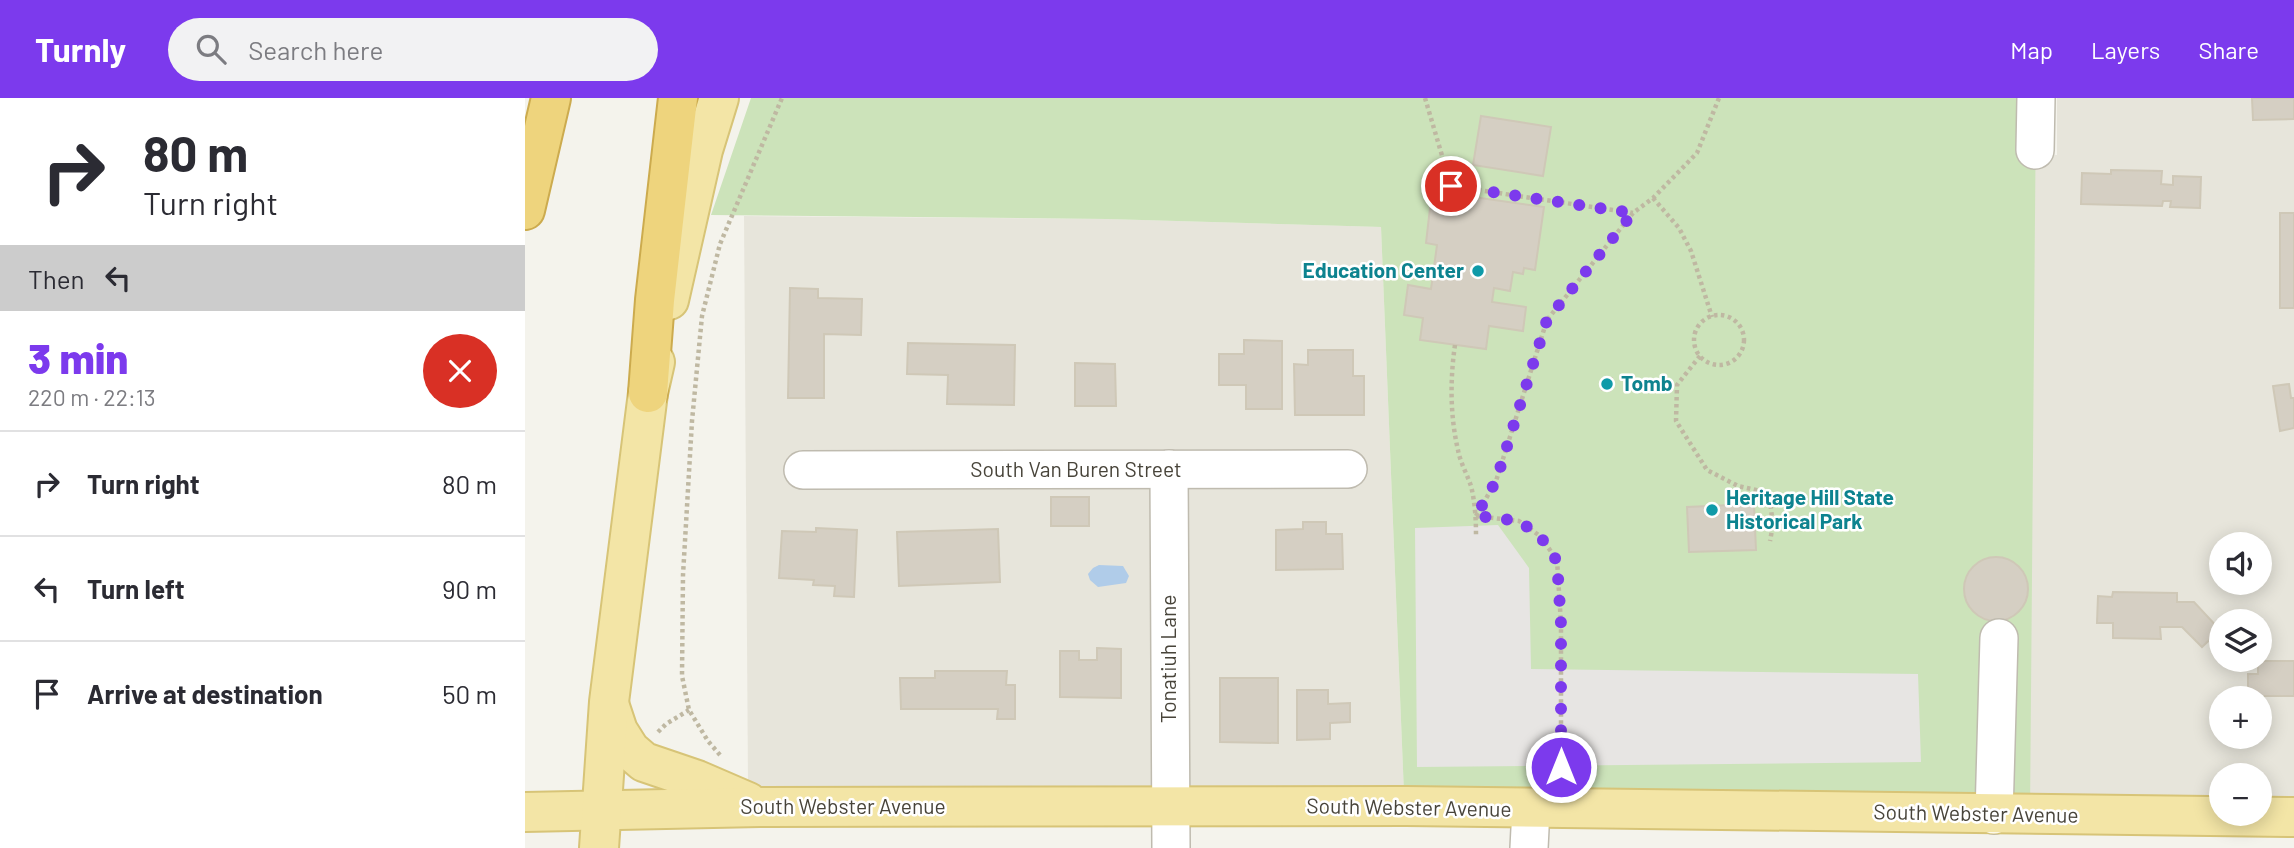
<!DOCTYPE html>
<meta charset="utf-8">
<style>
:root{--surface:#fff;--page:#f2f2f3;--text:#2b2b33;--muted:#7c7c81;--line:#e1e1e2;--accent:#7c3aed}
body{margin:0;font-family:Barlow,sans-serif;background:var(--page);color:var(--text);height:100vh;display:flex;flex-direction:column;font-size:26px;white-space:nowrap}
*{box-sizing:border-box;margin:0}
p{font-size:23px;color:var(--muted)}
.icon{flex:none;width:38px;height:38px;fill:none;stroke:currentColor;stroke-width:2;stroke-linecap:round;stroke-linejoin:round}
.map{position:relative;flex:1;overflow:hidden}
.sheet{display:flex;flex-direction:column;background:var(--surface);width:525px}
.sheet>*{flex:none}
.banner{background:#fff;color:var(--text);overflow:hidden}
.buttons{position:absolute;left:1684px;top:434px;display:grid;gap:14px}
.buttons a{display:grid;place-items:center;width:63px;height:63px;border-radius:50%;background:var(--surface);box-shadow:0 4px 18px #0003;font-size:35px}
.pin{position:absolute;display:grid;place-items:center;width:60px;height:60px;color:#fff;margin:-30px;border:4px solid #fff;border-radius:50%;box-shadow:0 2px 7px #0007}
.me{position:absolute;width:77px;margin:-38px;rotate:0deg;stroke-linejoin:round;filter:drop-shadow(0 0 5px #0008)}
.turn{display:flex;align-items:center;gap:24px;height:147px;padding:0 28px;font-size:32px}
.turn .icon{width:91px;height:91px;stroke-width:2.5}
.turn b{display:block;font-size:49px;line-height:60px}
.then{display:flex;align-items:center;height:66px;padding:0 28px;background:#0003;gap:14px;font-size:26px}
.round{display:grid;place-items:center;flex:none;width:74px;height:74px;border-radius:37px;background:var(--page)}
.headline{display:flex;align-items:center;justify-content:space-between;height:119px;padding:0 28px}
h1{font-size:42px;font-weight:800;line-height:52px;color:var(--accent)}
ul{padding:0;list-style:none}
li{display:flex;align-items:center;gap:21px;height:105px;padding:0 28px;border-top:2px solid var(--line)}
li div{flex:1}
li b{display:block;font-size:26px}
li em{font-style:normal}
header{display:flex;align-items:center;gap:42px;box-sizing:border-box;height:98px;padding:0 35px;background:var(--accent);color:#fff}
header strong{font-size:33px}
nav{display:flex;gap:38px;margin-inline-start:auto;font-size:24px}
.search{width:490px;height:63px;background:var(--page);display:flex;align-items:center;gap:18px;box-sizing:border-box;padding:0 24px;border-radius:38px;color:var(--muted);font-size:26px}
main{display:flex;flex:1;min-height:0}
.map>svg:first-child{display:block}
</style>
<header>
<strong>Turnly</strong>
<div class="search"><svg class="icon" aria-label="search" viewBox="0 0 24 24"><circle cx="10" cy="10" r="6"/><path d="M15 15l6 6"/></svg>Search here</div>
<nav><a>Map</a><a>Layers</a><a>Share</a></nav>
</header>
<main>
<section class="sheet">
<div class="banner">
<div class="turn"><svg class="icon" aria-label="right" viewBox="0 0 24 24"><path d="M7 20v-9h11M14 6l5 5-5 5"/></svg><div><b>80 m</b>Turn right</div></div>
<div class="then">Then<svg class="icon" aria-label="left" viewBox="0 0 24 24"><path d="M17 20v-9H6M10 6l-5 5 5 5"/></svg></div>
</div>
<div class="headline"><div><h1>3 min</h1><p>220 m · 22:13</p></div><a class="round" style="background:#d93025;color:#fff"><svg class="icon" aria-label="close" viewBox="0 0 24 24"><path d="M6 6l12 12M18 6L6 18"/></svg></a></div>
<ul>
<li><svg class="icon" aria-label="right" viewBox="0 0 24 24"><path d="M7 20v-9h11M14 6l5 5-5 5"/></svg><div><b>Turn right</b></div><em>80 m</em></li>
<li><svg class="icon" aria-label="left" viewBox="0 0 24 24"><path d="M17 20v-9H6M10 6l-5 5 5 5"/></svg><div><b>Turn left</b></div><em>90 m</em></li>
<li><svg class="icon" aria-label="arrive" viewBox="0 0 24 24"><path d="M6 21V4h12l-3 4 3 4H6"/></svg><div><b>Arrive at destination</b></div><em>50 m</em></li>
</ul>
</section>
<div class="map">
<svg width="1769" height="750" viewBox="0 0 1769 750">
<rect width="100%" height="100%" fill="#f4f3ec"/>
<g fill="#e7e5db" fill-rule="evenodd">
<path d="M1532,0H1769V705H1734V677H1696V705L1504,703L1510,56L1532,57ZM1696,446H1734V485H1696ZM1696,523H1734V562H1696ZM1696,600H1734V639H1696Z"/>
<polygon points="219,118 582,121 856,129 879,696 251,692 223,685"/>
</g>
<polygon fill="#cce3ba" points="226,0 1511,0 1505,717 879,696 856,129 582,121 186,117"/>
<polygon fill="#e7e5e3" points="973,427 1004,470 1006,571 1393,576 1396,664 892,669 890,430"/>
<polygon fill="#b0cce9" points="574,467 598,468 604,478 601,485 573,489 565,482 563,476 568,470"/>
<g fill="#d5cfc3" stroke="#cfc8b7" stroke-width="2">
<polygon points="1727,0 1769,0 1769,21 1728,22"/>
<polygon points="956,18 1026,29 1018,78 948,67"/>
<polygon points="1586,72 1637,73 1636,86 1648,87 1648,78 1676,79 1675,110 1645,109 1646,103 1638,103 1637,108 1556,106 1557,75 1586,76"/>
<polygon points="920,95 1019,109 1010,172 999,170 998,176 988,174 985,193 969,190 967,204 1001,209 998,233 964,228 961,251 895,242 898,220 879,217 883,187 906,191 912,147 901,145 905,110 918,111"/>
<rect x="1755" y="115" width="14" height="95"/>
<polygon points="265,190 293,191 293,200 337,201 336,237 299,236 299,300 263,300"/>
<polygon points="719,242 757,243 757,311 721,311 721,287 694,287 694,256 719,256"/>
<polygon points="383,245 490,247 489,307 422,306 423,277 382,276"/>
<polygon points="783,252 828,252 828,278 839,278 839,317 770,317 769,266 783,267"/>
<polygon points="550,265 590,266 591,308 550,308"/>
<polygon points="1078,280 1087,280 1085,293 1077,292"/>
<polygon points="1764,286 1766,300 1769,300 1769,330 1755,333 1748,288"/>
<rect x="526" y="399" width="38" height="29"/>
<polygon points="1229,406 1231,452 1164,454 1162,409"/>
<polygon points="778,424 801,424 801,436 817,436 818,471 751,472 751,432 778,431"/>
<polygon points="291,430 332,432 329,499 309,498 310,488 288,487 289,482 254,480 257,433 291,434"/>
<polygon points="473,431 475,484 374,488 372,434"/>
<circle cx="1471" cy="491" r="32"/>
<polygon points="1588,494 1652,495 1652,504 1669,504 1695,532 1677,549 1657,529 1635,529 1636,541 1588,540 1588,525 1572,525 1573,498 1587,499"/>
<polygon points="572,550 596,551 596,600 535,599 535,553 554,553 554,562 572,562"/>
<polygon points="1733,563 1769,563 1769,598 1736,598 1736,629 1734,600 1723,600 1723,576 1733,576"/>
<polygon points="410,573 482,573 481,587 490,587 490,621 472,621 473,611 376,611 375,580 410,580"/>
<polygon points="695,580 753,580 753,645 695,644"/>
<polygon points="772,592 803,592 803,606 825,605 825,624 805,625 805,641 772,642"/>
</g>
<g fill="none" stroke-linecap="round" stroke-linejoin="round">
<defs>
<g id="minor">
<polyline points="1510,52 1511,0"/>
<polyline points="644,371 646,750"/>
<polyline points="278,372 823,371"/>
<polyline points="1469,717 1474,540"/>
<polyline points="1004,750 1006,711"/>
</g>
<g id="major">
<polyline points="144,202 178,52 194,0"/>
<polyline points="85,609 93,633 105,652 119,664 172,682 223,704"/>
<polyline points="0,714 235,709 881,708 1769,719"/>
<polyline points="74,750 84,604 123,295 130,264"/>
</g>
<g id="highway">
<polyline points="0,112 26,0"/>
<polyline points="123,295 130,202 153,0"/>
</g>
</defs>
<use href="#minor" stroke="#bfbbaf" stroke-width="40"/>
<use href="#major" stroke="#d7c477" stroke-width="42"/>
<use href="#highway" stroke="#ccab4e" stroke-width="42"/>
<g stroke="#bfb8a2" stroke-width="4.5" stroke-dasharray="3.5 3.5" stroke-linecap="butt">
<polyline points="900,0 926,88 1108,115"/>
<polyline points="1128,100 1154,130 1166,153 1187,219"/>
<circle cx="1194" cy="242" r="25"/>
<path d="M930,247C925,281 925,318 933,352C935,364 942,376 946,388C950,404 951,421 951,437"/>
<polyline points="1175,258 1152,287 1151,323 1182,372 1213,388 1244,395 1248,427 1245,443"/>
<polyline points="951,418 971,383 1022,222 1108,115 1128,100 1172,55 1194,0"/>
<polyline points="951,418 994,423 1015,438 1032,462 1036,526 1036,680"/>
<polyline points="133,634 141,626 164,612"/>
<polyline points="195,657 183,643 164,612 157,578 158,477 167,323 177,218 195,146 257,0"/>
</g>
<use href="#minor" stroke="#fff" stroke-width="37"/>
<use href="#major" stroke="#f3e5a6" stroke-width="38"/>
<use href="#highway" stroke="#eed47d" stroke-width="38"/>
</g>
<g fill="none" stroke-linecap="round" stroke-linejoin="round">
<polyline stroke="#7c3aed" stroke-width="12" stroke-dasharray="0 21.6" points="926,88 1108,115 1022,222 971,383 951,418 994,423 1015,438 1032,463 1036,526 1036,669"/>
</g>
<g fill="#0f9aa8" stroke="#fff" stroke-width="2.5">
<circle cx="953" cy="173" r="7"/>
<circle cx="1082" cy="286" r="7"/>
<circle cx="1187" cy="412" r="7"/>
</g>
<g text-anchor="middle" stroke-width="5" stroke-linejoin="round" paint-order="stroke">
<g font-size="21" font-weight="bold" fill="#0d838f" stroke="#fff" text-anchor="start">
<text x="939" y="180" text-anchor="end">Education Center</text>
<text x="1096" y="293">Tomb</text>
<text x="1201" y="407">Heritage Hill State<tspan x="1201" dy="24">Historical Park</tspan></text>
</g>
<g font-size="21" fill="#48443a" stroke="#fff">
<text x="551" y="379">South Van Buren Street</text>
<text transform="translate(644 561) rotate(-90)" y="7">Tonatiuh Lane</text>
<text x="318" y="716">South Webster Avenue</text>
<text transform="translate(884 710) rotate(1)" y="7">South Webster Avenue</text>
<text transform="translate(1451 716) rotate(1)" y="7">South Webster Avenue</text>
</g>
</g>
</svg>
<div class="buttons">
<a><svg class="icon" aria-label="sound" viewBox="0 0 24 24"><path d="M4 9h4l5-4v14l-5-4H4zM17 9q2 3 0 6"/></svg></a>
<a><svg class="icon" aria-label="layers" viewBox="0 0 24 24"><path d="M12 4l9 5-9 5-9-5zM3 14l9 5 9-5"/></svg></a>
<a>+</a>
<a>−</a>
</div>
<div class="pin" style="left:926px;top:88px;background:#d93025"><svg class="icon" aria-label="arrive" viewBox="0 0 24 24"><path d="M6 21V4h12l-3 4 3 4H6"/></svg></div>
<svg class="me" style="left:1036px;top:669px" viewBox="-20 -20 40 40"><circle r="17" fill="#7c3aed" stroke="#fff" stroke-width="3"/><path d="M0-11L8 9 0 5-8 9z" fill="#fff"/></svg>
</div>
</main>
